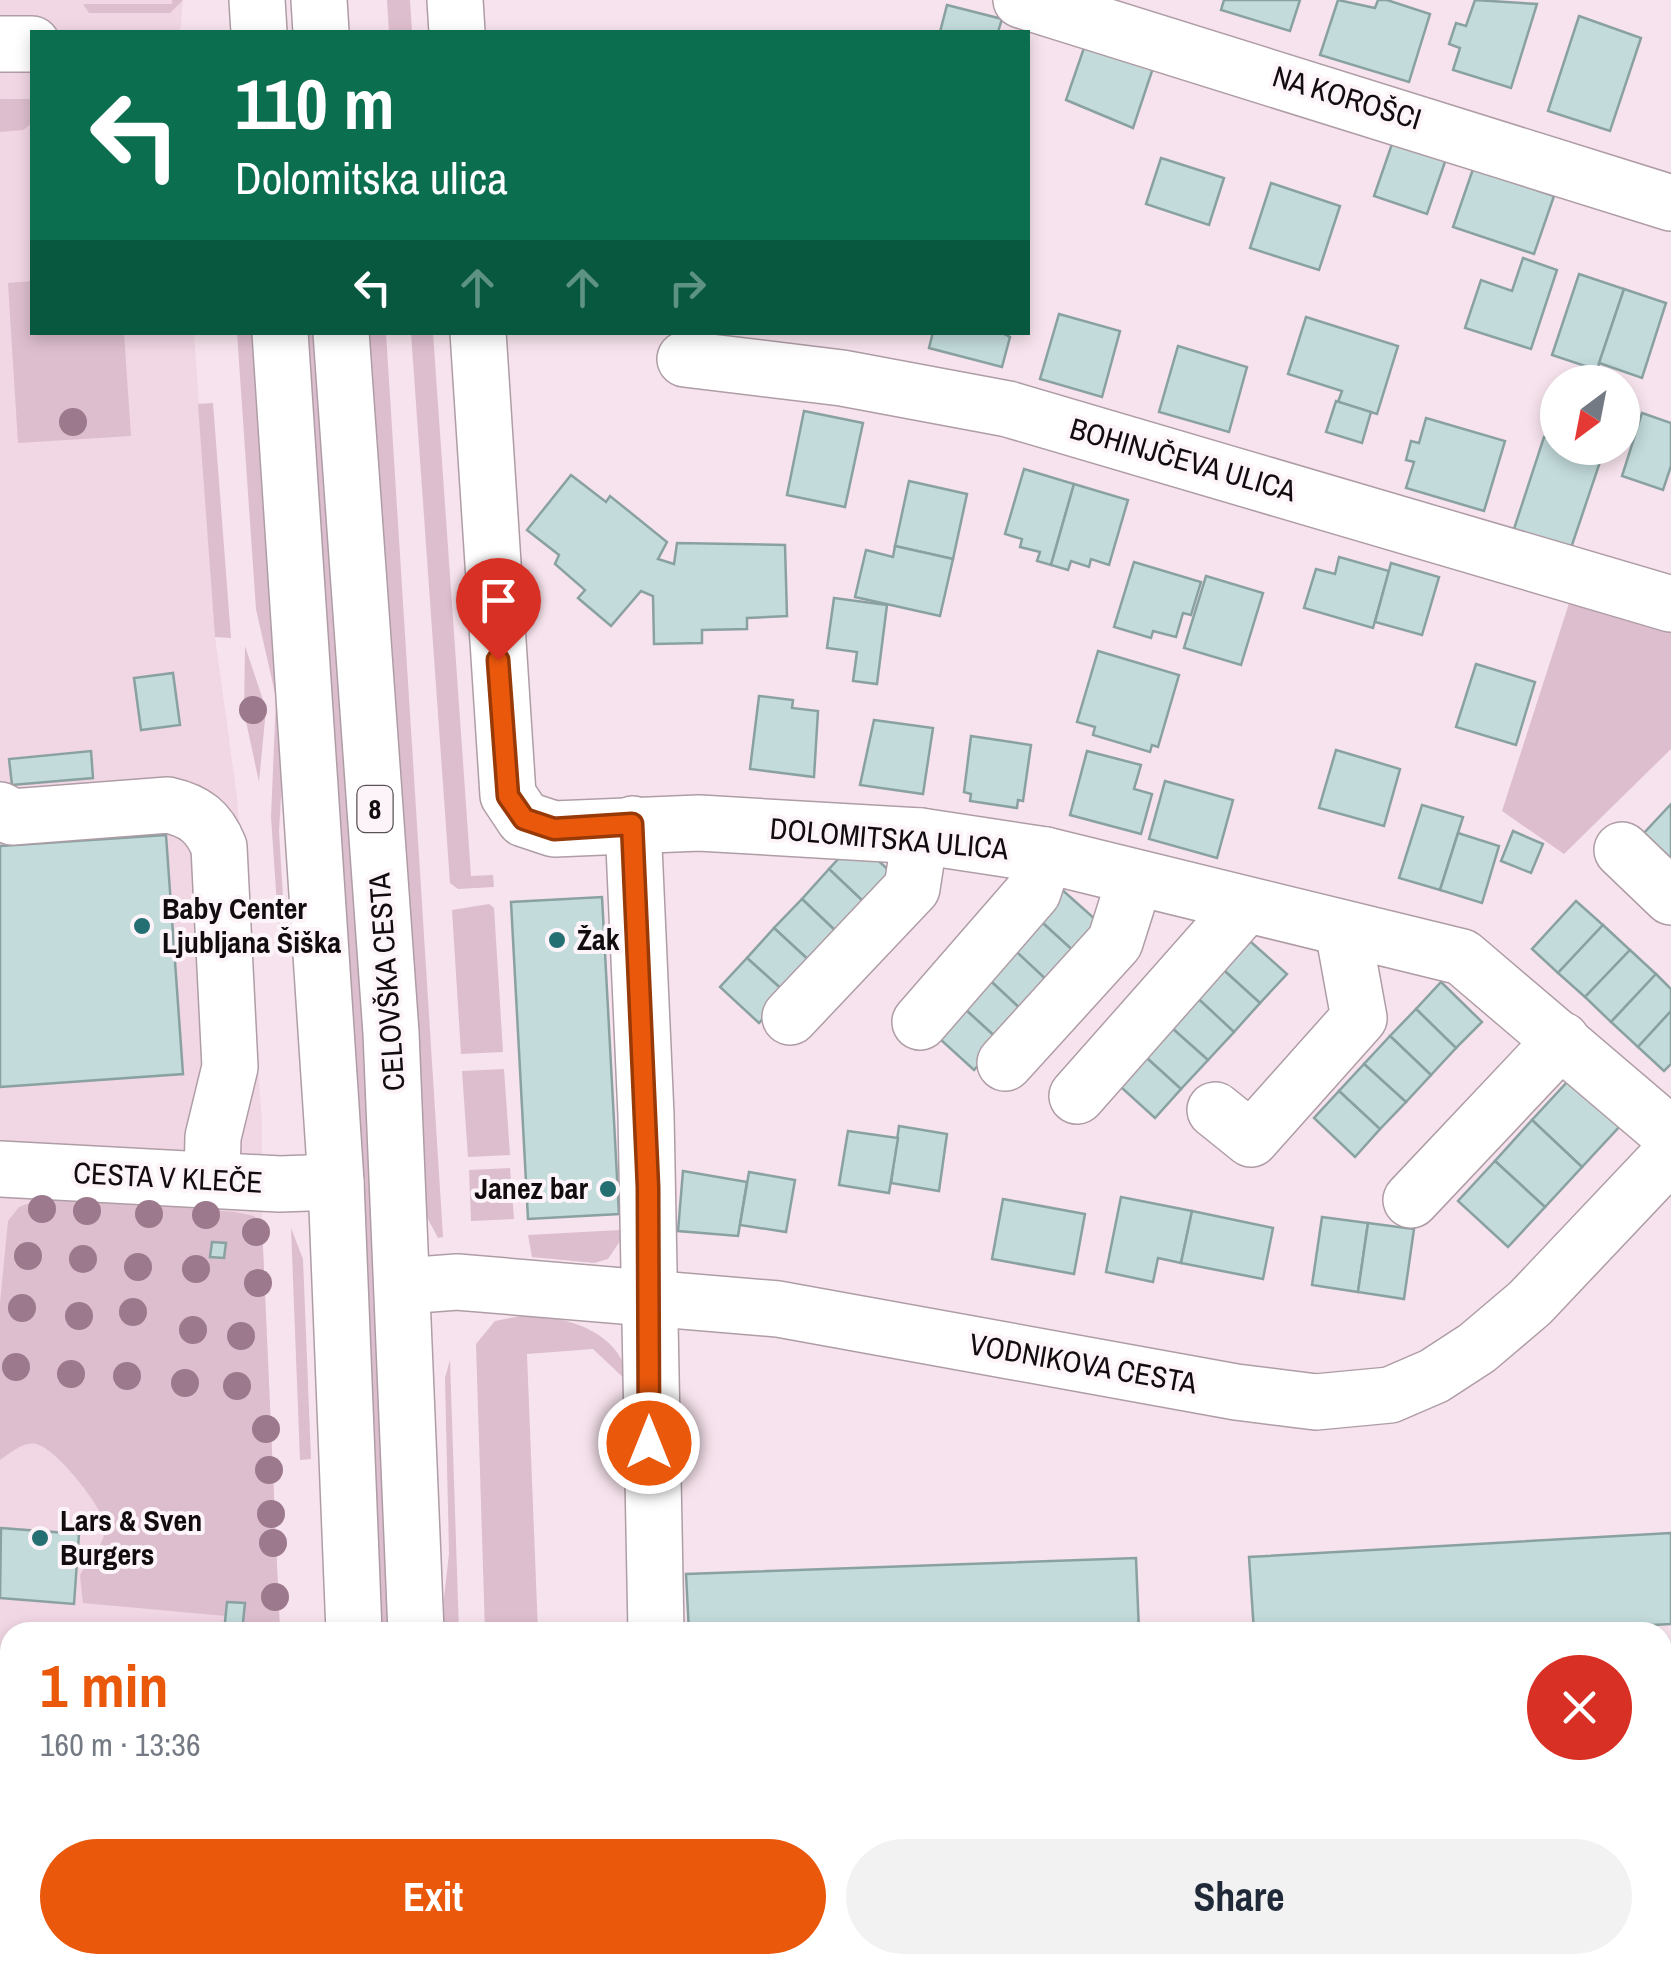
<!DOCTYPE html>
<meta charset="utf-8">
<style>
:root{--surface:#fff;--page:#f2f2f3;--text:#1f2937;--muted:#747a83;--accent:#ea580c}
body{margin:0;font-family:"Archivo Narrow",sans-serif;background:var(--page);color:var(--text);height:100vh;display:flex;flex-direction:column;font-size:38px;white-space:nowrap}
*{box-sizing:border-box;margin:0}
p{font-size:32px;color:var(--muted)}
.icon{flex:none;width:55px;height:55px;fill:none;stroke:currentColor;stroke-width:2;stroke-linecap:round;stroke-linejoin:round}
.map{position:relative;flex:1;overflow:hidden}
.side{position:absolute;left:0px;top:1622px;width:1672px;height:352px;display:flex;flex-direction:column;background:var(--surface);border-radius:30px 30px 0 0;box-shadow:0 5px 15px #0003}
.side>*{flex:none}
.guide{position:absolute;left:30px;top:30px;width:1000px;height:305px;border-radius:0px;box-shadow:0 5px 15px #0003;background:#0b6e4f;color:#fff;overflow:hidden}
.needle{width:65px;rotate:212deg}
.fabs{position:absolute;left:1540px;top:365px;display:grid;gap:20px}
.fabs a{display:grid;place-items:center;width:100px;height:100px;border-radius:50%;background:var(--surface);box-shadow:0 5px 15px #0003;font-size:50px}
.pin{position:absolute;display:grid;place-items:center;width:85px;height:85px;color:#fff;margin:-102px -42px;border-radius:50% 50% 50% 0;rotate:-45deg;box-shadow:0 0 10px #0007}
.pin .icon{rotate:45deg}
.me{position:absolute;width:110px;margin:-55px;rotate:0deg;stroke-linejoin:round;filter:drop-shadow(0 0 8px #0008)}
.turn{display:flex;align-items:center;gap:35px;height:210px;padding:0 40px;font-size:45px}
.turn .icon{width:130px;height:130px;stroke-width:2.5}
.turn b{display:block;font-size:70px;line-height:85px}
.lanes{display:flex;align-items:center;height:95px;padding:0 40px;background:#0003;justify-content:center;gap:50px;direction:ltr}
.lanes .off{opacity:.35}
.round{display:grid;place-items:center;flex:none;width:105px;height:105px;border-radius:52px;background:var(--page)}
.summary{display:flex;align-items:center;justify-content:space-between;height:170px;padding:0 40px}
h1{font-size:60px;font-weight:700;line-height:75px;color:var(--accent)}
.primary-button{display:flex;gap:20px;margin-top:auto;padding:20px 40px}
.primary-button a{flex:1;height:115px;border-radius:60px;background:var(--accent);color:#fff;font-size:40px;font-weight:700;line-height:115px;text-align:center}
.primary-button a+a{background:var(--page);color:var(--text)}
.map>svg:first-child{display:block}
</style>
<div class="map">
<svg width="1671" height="1973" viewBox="0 0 1671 1973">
<rect width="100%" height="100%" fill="#f7e3ed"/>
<polygon fill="#f1d6e4" points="0,0 183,0 180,32 32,32 32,332 194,333 215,637 237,797 262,1121 262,1228 280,1632 10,1632 10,1965 285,1965 286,1973 0,1973"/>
<g fill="#ddbece">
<polygon points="172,0 183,0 170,13 89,13 83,4 172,4"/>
<polygon points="387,0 410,0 412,32 389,32"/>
<polygon points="0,99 32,99 32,123 23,130 0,132"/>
<polygon points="32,281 32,332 124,333 131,436 18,443 8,283"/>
<polygon points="237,333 259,333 282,780 279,831 286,946 280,950 271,817 276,698 256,609"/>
<polygon points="300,333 321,333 377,1163 396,1632 377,1632"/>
<polygon points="362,333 386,333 443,1237 438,1238 419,1202"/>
<polygon points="411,333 433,333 471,876 493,875 494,887 458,889 450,883"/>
<polygon points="213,403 231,638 215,637 198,404"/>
<polygon points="1572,594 1671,627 1671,749 1564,854 1502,811"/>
<polygon points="245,646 266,709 259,782 244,712"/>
<polygon points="489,904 494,908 503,1052 461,1054 452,910"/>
<polygon points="504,1069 510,1155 468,1157 462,1071"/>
<polygon points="510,1168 514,1219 471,1221 469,1170"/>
<path d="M48,1196L235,1212L254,1216L262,1224L280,1632H242L244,1603L227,1602L226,1616L83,1603L80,1576C87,1559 105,1547 105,1527C105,1509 55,1447 36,1444C24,1441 10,1453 0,1460V1303L8,1221L19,1207Z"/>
<polygon points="291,1228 303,1259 311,1459 300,1460"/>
<polygon points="620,1230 620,1241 608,1259 594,1263 532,1257 528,1235"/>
<path d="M521,1316C565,1315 623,1331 628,1382L593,1349L527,1354L538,1632H485L476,1344L495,1321Z"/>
<polygon points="450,1360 459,1632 440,1632 449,1554 445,1378"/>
</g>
<g fill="#c3dbdb" stroke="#8aa1a2" stroke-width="2.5">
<polygon points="1224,0 1300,0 1290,31 1221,10"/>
<polygon points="1338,0 1375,8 1378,0 1387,0 1430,14 1409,82 1320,55"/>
<polygon points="1475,0 1537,4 1511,88 1453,70 1460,48 1449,44 1456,23 1466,26"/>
<polygon points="947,5 1002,19 998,32 940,32"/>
<polygon points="1579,16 1641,38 1610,131 1548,111"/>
<polygon points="1086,42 1154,65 1133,128 1066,100"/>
<polygon points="1393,141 1446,159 1427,214 1374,196"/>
<polygon points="1161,158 1224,178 1209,225 1146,204"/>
<polygon points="1473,169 1554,196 1534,254 1453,227"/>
<polygon points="1271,183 1340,206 1319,270 1250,248"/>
<polygon points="1523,258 1557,270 1531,349 1465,328 1481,280 1512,291"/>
<polygon points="1579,274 1624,289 1597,370 1552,355"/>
<polygon points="1624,289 1666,303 1642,378 1599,363"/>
<polygon points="1059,314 1120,331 1102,397 1040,379"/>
<polygon points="1306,317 1398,346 1377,414 1338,402 1342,391 1288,374"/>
<polygon points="933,332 1000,332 1010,337 1002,367 929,348"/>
<polygon points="1178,346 1247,367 1229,432 1159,412"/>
<polygon points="1336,401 1371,412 1362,443 1326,432"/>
<polygon points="804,411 863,423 845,507 787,495"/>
<polygon points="1642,413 1671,423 1671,466 1663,490 1622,476"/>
<polygon points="1426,418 1505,441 1484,511 1406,488 1414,462 1406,460 1411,441 1419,443"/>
<polygon points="1544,437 1558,441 1558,448 1577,448 1602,456 1570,551 1513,532"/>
<polygon points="1024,469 1074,484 1051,565 1037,561 1040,552 1020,547 1022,539 1005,534"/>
<polygon points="571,475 606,502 610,496 667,542 658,559 674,564 677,543 785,545 787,616 747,618 747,629 702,630 702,643 654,644 653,596 641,591 611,626 578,598 585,590 555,564 559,555 527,530"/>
<polygon points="909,481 967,494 953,559 895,546"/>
<polygon points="1074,484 1128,500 1109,565 1091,559 1089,567 1071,561 1068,570 1051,565"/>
<polygon points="895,546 953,559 940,616 855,597 866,550 893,557"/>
<polygon points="1339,557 1389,571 1373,628 1304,608 1316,569 1335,574"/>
<polygon points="1134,562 1201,582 1191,615 1183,613 1176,637 1153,631 1151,638 1114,627"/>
<polygon points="1391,563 1439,577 1422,635 1375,622"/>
<polygon points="1206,576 1263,593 1241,665 1184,648"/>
<polygon points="834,598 887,605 877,684 853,681 857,652 827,648"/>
<polygon points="1098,651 1179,675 1158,747 1152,745 1150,752 1093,735 1095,727 1077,722"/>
<polygon points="1476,664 1535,682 1516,745 1456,727"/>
<polygon points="173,673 180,725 141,730 134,678"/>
<polygon points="759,696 793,700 792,708 818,711 814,777 750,769"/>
<polygon points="874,720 933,728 923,794 860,785"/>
<polygon points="971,736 1031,745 1023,801 1018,800 1017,808 970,801 971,794 964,792"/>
<polygon points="1336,750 1400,769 1384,826 1319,808"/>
<polygon points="91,751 93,778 12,785 9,759"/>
<polygon points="1087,751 1141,765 1134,789 1152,794 1141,834 1070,815"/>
<polygon points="1165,781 1233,800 1217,858 1149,839"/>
<polygon points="1671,804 1671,856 1670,858 1644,833"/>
<polygon points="1422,805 1463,817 1440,890 1399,878"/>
<polygon points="1513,831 1543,844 1531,873 1501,861"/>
<polygon points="1458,833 1499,846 1482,903 1440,890"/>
<polygon points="166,835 183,1074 0,1087 0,846"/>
<polygon points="856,840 895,876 867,905 829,869"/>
<polygon points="829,869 867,905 840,935 802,899"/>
<polygon points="1059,887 1105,928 1079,956 1034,915"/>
<polygon points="602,897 619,1214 528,1219 511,902"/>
<polygon points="802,899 840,935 813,964 774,928"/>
<polygon points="1576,901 1603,925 1558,973 1532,949"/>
<polygon points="1034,915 1079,956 1052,985 1007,943"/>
<polygon points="1603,925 1630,950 1585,997 1558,973"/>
<polygon points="774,928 813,964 786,993 747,958"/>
<polygon points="1243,935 1287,974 1260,1003 1217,964"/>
<polygon points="1007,943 1052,985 1026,1014 981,972"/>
<polygon points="1630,950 1656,974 1611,1022 1585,997"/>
<polygon points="747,958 786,993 759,1023 720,987"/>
<polygon points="1217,964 1260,1003 1234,1032 1191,992"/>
<polygon points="981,972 1026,1014 1000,1041 955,1000"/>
<polygon points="1656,974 1671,989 1671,1011 1638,1047 1611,1022"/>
<polygon points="1441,982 1482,1022 1456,1048 1416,1009"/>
<polygon points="1191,992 1234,1032 1208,1060 1164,1021"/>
<polygon points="955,1000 1000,1041 974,1070 929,1029"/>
<polygon points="1416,1009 1456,1048 1431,1075 1390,1036"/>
<polygon points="1671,1011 1671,1064 1664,1071 1638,1047"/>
<polygon points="1164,1021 1208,1060 1181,1089 1138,1050"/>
<polygon points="1390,1036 1431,1075 1406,1102 1364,1064"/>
<polygon points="1138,1050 1181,1089 1155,1118 1112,1079"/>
<polygon points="1364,1064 1406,1102 1380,1129 1339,1091"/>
<polygon points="1569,1080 1620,1126 1582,1167 1532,1120"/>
<polygon points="1339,1091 1380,1129 1355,1157 1314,1118"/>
<polygon points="1532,1120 1582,1167 1545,1207 1495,1161"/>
<polygon points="899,1126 947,1134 939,1191 891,1183"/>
<polygon points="848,1131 898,1138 889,1193 839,1185"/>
<polygon points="1495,1161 1545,1207 1508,1247 1458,1201"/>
<polygon points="683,1171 747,1182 738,1236 678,1231"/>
<polygon points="749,1172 795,1180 786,1232 740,1225"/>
<polygon points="1121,1197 1192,1211 1181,1263 1158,1258 1153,1282 1106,1272"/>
<polygon points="1003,1199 1085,1214 1074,1274 992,1259"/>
<polygon points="1192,1211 1273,1228 1263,1279 1181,1263"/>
<polygon points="1322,1217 1368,1223 1358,1292 1312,1285"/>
<polygon points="1368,1223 1414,1229 1404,1299 1358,1292"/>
<polygon points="212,1242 226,1243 224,1258 210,1257"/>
<polygon points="1,1528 79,1534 74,1604 0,1598"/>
<polygon points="1671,1533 1671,1624 1525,1632 1254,1632 1249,1557"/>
<polygon points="1136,1558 1139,1632 689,1632 686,1574"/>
<polygon points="227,1602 245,1603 242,1632 224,1632"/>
<polygon points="0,1657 10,1658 10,1965 256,1965 256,1973 0,1973"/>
<rect x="1662" y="1674" width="9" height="72"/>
<polygon points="1662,1801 1671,1801 1671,1871 1662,1872"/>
<polygon points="1662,1922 1671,1922 1671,1973 1267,1973 1267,1965 1662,1965"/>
<rect x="685" y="1965" width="451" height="8"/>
</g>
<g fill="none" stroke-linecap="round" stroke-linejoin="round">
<defs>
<g id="minor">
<polyline points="455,0 457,32"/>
<polyline points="1021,0 1671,203"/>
<polyline points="0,44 32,44"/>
<polyline points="478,332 508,795 524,819 554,829 699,823 920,836 1045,855 1462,957 1671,1135"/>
<polyline points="685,359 842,378 1008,409 1671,604"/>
<path d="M0,810L12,817L168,805C195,811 209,822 219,847L230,1067L213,1137L212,1178"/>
<polyline points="633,824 646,1115 656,1632"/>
<polyline points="1622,850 1671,897"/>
<polyline points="790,1017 912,888 920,836"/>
<polyline points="920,1022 1033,892 1045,855"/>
<polyline points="1005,1063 1115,942 1135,879"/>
<polyline points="1077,1096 1244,907"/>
<polyline points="1215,1110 1251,1139 1359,1018 1343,930"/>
<polyline points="0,1169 280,1184 336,1182"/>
<polyline points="1411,1200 1562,1040"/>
<polyline points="404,1286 457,1282 778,1309 1236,1392 1316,1402 1390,1395 1434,1376 1477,1348 1530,1303 1671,1154"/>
<polyline points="1662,1774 1671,1774"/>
<polyline points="669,1965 670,1973"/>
</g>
<g id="major">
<polyline points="257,0 259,32"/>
<polyline points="319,0 321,32"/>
<polyline points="280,332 336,1182 354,1632"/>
<polyline points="341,332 391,1033 416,1632"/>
<polyline points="357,1965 357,1973"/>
<polyline points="421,1965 421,1973"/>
</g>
</defs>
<use href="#minor" stroke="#af9da6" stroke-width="58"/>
<use href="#major" stroke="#af9da6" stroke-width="58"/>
<use href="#minor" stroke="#fff" stroke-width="55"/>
<use href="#major" stroke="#fff" stroke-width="55"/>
</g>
<g fill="#9c798d">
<circle cx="73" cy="422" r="14"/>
<circle cx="253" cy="710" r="14"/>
<circle cx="42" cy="1209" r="14"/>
<circle cx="87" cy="1211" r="14"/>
<circle cx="149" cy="1214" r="14"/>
<circle cx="206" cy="1215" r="14"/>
<circle cx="256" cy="1232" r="14"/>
<circle cx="28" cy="1256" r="14"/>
<circle cx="83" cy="1259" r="14"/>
<circle cx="138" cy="1267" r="14"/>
<circle cx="196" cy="1269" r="14"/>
<circle cx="258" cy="1283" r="14"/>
<circle cx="22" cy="1308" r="14"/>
<circle cx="133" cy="1312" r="14"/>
<circle cx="79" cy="1316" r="14"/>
<circle cx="193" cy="1330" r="14"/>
<circle cx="241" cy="1336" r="14"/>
<circle cx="16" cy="1367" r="14"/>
<circle cx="71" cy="1374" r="14"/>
<circle cx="127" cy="1376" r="14"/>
<circle cx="185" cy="1383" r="14"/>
<circle cx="237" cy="1386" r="14"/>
<circle cx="266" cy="1429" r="14"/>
<circle cx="269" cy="1470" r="14"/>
<circle cx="271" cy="1514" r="14"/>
<circle cx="273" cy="1543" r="14"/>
<circle cx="275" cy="1597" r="14"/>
</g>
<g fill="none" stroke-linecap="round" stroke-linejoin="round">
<defs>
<polyline id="route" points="498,660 508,796 524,819 554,829 632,824 648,1187 649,1443"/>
</defs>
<use href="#route" stroke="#983908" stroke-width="25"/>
<use href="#route" stroke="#ea580c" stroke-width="18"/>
</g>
<g fill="#246f72" stroke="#fcf4f8" stroke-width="4">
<circle cx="142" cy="926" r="10"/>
<circle cx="557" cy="940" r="10"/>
<circle cx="608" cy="1189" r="10"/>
<circle cx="40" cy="1538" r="10"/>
</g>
<g text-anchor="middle" stroke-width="8" stroke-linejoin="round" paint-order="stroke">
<rect fill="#fcf4f8" stroke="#585255" stroke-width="2.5" x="357.5" y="786" width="35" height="46" rx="8"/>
<g font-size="28" font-weight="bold" fill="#120c0f">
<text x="375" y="819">8</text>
</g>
<g font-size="30" fill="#120c0f" stroke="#fcf4f8">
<text transform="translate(1347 98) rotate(17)" y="10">NA KOROŠCI</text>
<text transform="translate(1183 460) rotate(16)" y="10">BOHINJČEVA ULICA</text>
<text transform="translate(889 839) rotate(5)" y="10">DOLOMITSKA ULICA</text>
<text transform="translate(387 982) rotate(-94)" y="10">CELOVŠKA CESTA</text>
<text transform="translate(168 1178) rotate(3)" y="10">CESTA V KLEČE</text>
<text transform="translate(1083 1364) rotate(10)" y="10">VODNIKOVA CESTA</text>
</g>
<g font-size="30" font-weight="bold" fill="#120c0f" stroke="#fcf4f8" text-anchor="start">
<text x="162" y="919">Baby Center<tspan x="162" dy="34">Ljubljana Šiška</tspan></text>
<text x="577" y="950">Žak</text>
<text x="588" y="1199" text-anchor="end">Janez bar</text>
<text x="60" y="1531">Lars &amp; Sven<tspan x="60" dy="34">Burgers</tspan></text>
</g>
</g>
</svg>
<div class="fabs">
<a><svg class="needle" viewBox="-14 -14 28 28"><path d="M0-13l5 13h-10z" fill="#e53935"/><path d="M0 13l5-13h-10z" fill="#747a83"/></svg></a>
</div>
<div class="pin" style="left:498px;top:660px;background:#d93025"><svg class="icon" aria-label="arrive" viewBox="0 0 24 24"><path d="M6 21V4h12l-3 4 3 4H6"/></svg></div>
<svg class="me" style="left:649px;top:1443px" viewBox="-20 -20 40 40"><circle r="17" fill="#ea580c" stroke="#fff" stroke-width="3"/><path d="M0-11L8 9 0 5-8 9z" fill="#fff"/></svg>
<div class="guide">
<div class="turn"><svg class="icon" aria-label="left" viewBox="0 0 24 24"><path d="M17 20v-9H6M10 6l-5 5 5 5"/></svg><div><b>110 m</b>Dolomitska ulica</div></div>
<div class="lanes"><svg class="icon" aria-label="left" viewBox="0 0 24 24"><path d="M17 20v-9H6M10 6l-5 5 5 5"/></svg><svg class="icon off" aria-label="ahead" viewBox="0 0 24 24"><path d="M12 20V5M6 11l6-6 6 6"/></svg><svg class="icon off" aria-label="ahead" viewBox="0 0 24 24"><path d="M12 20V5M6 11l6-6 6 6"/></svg><svg class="icon off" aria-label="right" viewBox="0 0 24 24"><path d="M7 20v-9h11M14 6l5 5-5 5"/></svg></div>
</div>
<section class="side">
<div class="summary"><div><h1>1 min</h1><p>160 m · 13:36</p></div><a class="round" style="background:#d93025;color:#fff"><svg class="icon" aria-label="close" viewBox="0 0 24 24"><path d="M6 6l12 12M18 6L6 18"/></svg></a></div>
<div class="primary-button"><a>Exit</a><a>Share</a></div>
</section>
</div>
